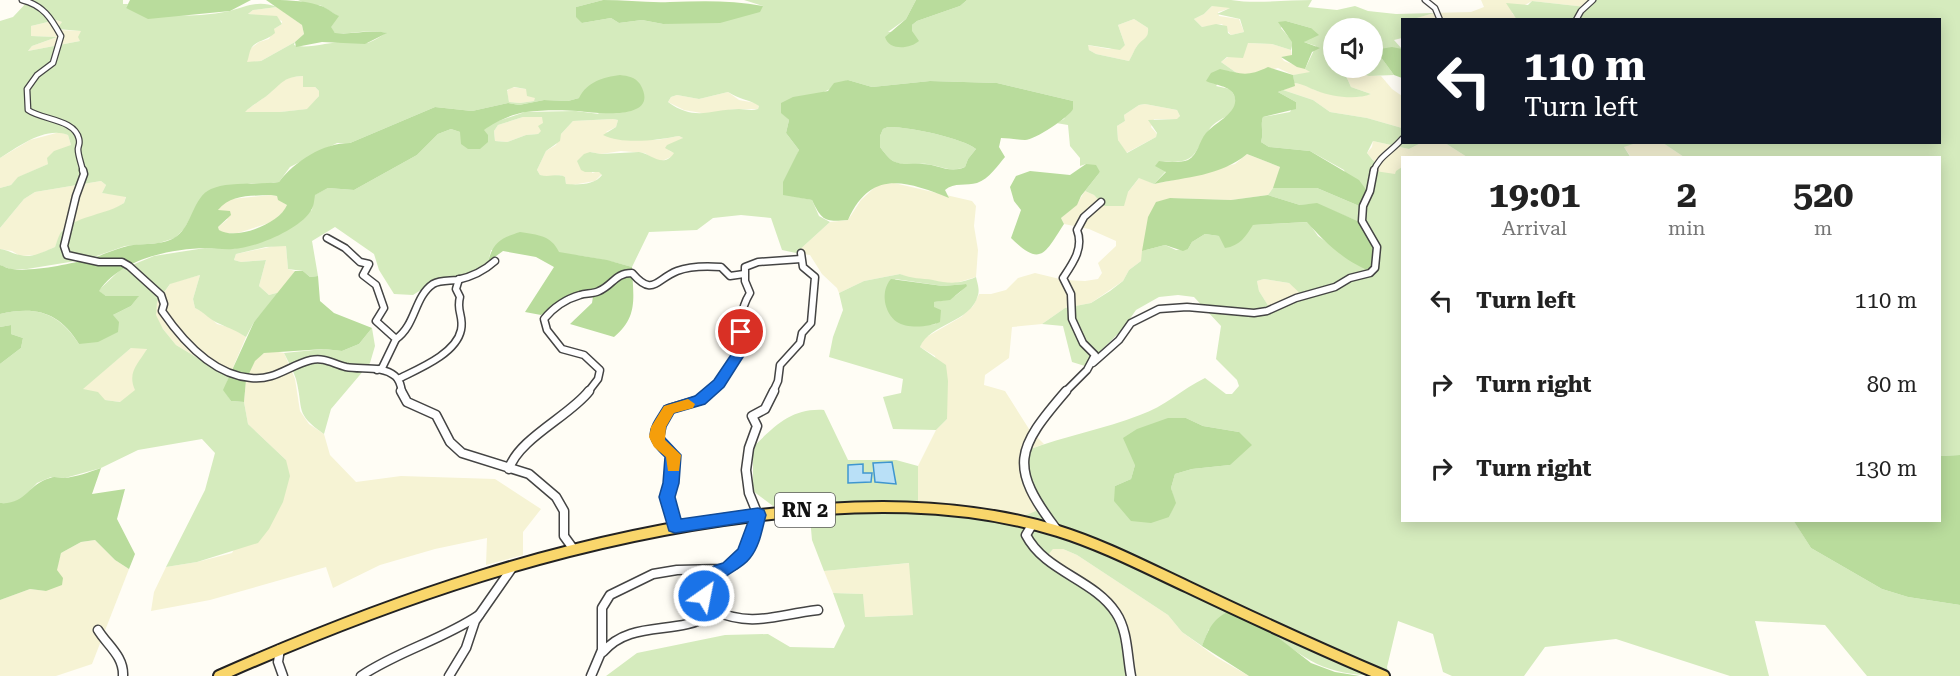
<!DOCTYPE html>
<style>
:root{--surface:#fff;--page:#f6f6f6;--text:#222;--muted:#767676}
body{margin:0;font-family:"Roboto Serif",serif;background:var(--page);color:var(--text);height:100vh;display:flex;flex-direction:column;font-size:22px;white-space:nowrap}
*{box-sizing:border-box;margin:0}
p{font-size:20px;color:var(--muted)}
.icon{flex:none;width:33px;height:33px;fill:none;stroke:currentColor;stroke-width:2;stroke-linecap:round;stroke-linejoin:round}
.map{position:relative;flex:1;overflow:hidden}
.side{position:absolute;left:1401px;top:156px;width:540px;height:366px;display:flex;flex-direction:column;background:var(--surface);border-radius:0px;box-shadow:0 3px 15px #0003}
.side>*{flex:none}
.banner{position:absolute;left:1401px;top:18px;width:540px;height:126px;border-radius:0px;box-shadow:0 3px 15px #0003;background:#111827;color:#fff;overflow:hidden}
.fabs{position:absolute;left:1323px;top:18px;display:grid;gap:12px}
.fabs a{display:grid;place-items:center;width:60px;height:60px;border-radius:50%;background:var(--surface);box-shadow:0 3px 15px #0003;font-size:30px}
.pin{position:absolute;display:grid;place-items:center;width:51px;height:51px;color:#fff;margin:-26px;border:3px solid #fff;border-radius:50%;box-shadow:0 2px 6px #0007}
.me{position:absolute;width:66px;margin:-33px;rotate:33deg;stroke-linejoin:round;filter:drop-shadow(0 0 4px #0008)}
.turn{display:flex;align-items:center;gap:21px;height:126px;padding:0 24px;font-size:27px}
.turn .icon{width:78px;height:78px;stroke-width:2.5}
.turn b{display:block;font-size:42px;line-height:51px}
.eta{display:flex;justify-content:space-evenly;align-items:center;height:102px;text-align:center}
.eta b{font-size:36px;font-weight:700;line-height:42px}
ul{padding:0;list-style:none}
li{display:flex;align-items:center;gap:18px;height:84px;padding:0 24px}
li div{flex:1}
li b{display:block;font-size:22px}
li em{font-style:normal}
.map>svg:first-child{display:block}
</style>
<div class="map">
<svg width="1960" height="676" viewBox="0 0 1960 676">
<rect width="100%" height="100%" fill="#fffdf5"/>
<g fill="#f6f3d4">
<polygon points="1481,0 1596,0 1586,7 1532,1 1512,13 1517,19 1416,18 1434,13 1471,12 1484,7"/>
<polygon points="1212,6 1227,6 1231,8 1218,12 1219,16 1239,19 1244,32 1231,35 1222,24 1202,27 1194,19 1204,14"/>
<polygon points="277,7 302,25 304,34 295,42 261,61 246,63 250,49 259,42 269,39 274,29 282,24 282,21 267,16 248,14 253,10"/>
<polygon points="1134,19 1148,28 1148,33 1147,37 1137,46 1129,61 1096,54 1089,50 1087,45 1109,49 1125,45 1118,25"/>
<polygon points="56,20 62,22 60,30 81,31 80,41 28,51 32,46 57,37 31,36 31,26"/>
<polygon points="1247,43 1272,44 1291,50 1292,56 1281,57 1284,61 1309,70 1310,73 1293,75 1278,68 1241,76 1221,62"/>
<polygon points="1337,68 1345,68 1362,75 1381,76 1392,89 1402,96 1402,128 1367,118 1330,112 1313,100 1283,90 1294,86 1294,83 1302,84 1317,91 1332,94 1358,97 1371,94 1351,87 1346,76 1334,69"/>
<polygon points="303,76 319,91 319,96 308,109 280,112 244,112 269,94 280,82 291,77"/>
<polygon points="511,87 526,89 536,98 534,101 520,103 509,102 507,91"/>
<polygon points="728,92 739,100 756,103 759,106 758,109 734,109 707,114 684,110 668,102 671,97 677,95 699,99"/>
<polygon points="1145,104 1177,110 1180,116 1178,119 1154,119 1151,127 1157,134 1156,137 1126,153 1118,140 1117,126 1125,121 1124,115 1139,105"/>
<polygon points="523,117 542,117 544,120 542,131 538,134 526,135 507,142 495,141 494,131 498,125"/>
<polygon points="613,119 618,120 616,127 606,132 628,139 657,140 679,136 683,138 669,151 675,152 673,156 662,161 655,161 645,153 621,151 601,154 590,152 592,173 599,171 602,174 595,181 572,185 566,184 565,177 560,175 545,177 540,175 537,170 546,151 556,145 561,134 573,121"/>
<polygon points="60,132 68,135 71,145 48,164 19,177 11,185 0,188 0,158 30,140"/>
<polygon points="1373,141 1409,149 1421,143 1445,143 1467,157 1402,158 1402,167 1395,174 1389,175 1375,171 1373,160 1367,153 1372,147"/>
<polygon points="1631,143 1663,143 1684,157 1631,157 1624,147"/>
<polygon points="1247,154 1280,167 1276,184 1268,195 1231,200 1170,198 1141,261 1129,270 1123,281 1091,303 1065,308 1042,324 1012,327 1009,358 985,375 984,385 1005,391 1029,429 1044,444 1028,450 1027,487 1036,512 1024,516 998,511 917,504 918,466 936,430 947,419 935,356 920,347 923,339 961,317 973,306 979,294 991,294 1006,290 1018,278 1035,273 1064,280 1085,281 1098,279 1102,273 1098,263 1116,246 1116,241 1089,229 1064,224 1061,218 1076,205 1085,191 1094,195 1104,206 1128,192 1140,177 1154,184 1178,179 1235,164"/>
<polygon points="101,181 106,185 102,193 126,196 124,203 111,211 76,222 62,230 55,247 37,255 20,256 12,251 0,249 0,228 24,199 35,192"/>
<polygon points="894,183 972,201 976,206 974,226 978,250 976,277 949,285 932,280 913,280 900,274 864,281 839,293 837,288 822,274 810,255 796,253 830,222 848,220 861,200 874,188 880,184"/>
<polygon points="271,195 277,196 279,200 287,205 286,209 272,222 238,233 223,233 219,230 218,227 228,219 217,211 224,202 231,199"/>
<polygon points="279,245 286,246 288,269 295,271 280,292 269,295 259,286 266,260 241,262 234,260 236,254"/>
<polygon points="200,275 193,299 195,308 207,314 217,324 232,328 246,337 229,377 176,345 163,329 155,315 157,302 171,283"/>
<polygon points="1264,279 1289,283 1301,292 1303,297 1269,307 1259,291 1257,281"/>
<polygon points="131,348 147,348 136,390 121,402 104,400 82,389"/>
<polygon points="273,351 284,353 295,379 300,411 309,424 324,434 330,455 356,482 401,476 495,479 541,509 523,532 523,555 486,565 487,538 435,549 380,565 333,588 326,567 210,600 151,611 154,592 166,567 197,562 232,553 286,460 248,424 244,402 246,380 255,360 264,353"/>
<polygon points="95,540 115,560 129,569 92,664 56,676 0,676 0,600 30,589 46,591 56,570 61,553 81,542"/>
<polygon points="1053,549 1063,549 1077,555 1168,615 1182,632 1216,657 1249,676 1132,676 1065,572 1048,554"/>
<polygon points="910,563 914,615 864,617 863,594 833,593 824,571"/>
</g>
<g fill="#d5ebbd" fill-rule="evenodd">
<path d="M29,0H123V4H128L126,8C151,12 176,17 201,15C210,14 221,13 230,11C248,6 258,0 277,7L253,10L248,14L277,16L282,24L274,29L275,33C268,40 258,40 252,47C249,51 249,58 247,62L261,61L295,42L294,45C308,50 334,40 351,42C358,42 363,45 370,42C375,40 381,36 386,33C369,28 353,35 335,33L330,27L338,16L320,5H309L298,0H603L576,7L582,23L611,18L619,23L642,20L663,24L763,6L744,0H916L906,19L888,32L912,31V25L917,21L960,6L967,0H1231C1255,4 1286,0 1312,0L1308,7L1337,10L1355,6L1368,11L1396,14L1434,13L1417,18L1420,19L1402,20V38L1394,40L1402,49H1380L1377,52L1394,75L1369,76L1345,68H1372V28H1334V68H1337L1335,69L1346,76L1351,87L1371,94C1357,100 1332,97 1317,91C1309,88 1304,84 1294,83L1293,75L1310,72L1305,69L1316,46L1304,42L1311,28L1286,21L1281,28L1293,42L1291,50L1272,44L1248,43L1243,58L1227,57L1221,62L1241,76L1229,71L1216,86L1230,89C1234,94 1237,99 1235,107C1231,117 1220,118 1213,125C1203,134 1198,155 1188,159C1180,163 1168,162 1159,161L1166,171L1154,184L1139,178L1128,192L1124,206H1104L1094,195L1085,191L1100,172L1086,164L1080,166V158L1070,146L1068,125L1056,123L1064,119L1073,101L997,83L930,81L872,87L848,80L782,113L789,120L786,133L799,150L783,194L812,200L819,216L830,222L796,253L782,250L771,218L741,215L713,218L697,230L649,232L632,267C586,253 538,251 491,250L488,262L471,274L438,279L413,295L394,294L379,270L374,254L335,227L312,241L318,276L310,277L303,271L288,269L286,246L266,247L236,254L234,260L241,262L266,260L259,286L269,295L280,292L254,322L246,337C237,331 229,328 220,324C211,321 204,312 195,308L193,299L200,275L170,284L157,302L156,315L163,329L176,345L229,377L224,390L231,401L244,402L248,424L286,460L290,476L283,502L269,529L258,543L197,562L166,567L205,490L215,453L202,439L138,450L101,468L65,478L51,477L37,483L23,498L10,504L0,503V364L21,348L23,338L11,334V325L0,327V314C36,306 58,312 79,344L113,315L131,306L138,297L106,296L98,291L120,270L154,256L205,248L234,249L312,210L314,195L328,188L354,190L417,155L438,134L451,129L460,132L483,130L492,123L525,112L576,111L599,114L579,98L568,101L544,100L519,105L508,103L472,111L435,107L350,143H337L290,167L279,182L263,184L251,183L202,197L184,229L175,238L159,243L125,246L88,259L27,269H10L0,265V249C8,250 13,254 20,255C31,259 45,251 55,247C57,242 59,233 63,230C79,215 106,215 124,203L126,197L102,193L106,185L101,181L35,192L24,199L0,228V188L11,185L18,177L48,164L47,158L54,151L71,145L68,135C45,126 18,147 0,158V21L13,17ZM1212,6L1230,8L1217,14L1240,19L1244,32L1231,35L1228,33L1227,26L1216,24L1202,27L1194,19L1204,14ZM1134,19L1148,28C1149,39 1143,38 1137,46C1134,50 1132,56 1129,61L1096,54L1089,50L1088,45L1120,50L1125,45L1118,25ZM56,20L62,22L57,29L81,31L78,37L80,41L28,51L32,46L57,37L31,36V26ZM303,76V87H315L319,91V96L307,109L280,112H245C252,105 262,100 269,94C283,82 284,77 303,76ZM514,87L526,89L527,96L535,98L534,101L520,103L509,102L507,90ZM728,92C738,99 751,100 759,106L758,109C751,111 746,109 739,109C712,109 695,122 668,102L671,97L677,95L699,99ZM1145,104L1177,110L1180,116L1177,119L1148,120L1157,133L1156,137L1127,153L1118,140L1117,126L1125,121L1124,115L1139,105ZM523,117H542L543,123L538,126L541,131L538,134L526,135L507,142L495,141L494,131L498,125ZM613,119L618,120L616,127L603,135C623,145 658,140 679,136L683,138L667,145L665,148L674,153C663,169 652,154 639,152L601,154L590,152L584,154L577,161L581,170L585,172H599L602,175C595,185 578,185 566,184L565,177C557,173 549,178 540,175L537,170L546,151L560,141L561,134L573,121ZM131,348L147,349C138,364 127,372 135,390L120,402L105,400L98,392L83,389Z"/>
<polygon points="1596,0 1960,0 1960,455 1940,456 1940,158 1684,157 1663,143 1940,142 1940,20 1517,20 1506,3 1528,5 1532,1 1586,7"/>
<path d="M1283,90L1313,100L1330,112L1367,118L1402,128V142L1421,143L1409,149L1373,141L1367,153L1376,164L1375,171L1395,174L1396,171L1402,167V520L1794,521L1811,548L1882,589L1908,597L1960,605V676H1867L1825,625L1755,621L1769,676H1730L1616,639L1545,647L1524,676H1452L1443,672L1433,634L1398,621L1387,667L1389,676C1326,676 1310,664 1262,625L1209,629L1202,646L1182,632L1168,615L1077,555L1063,549H1053L1048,555L1065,572L1120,616L1132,676H606L637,653L725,635L768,634L790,647L834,648L845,626L833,593L863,594L865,617L913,615L909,563L824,571L812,540L809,506H773L753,491V447C775,426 791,408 824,410L848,460H896L918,466V504L998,511L1024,516L1036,511L1027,486L1028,450C1065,436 1104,429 1140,415C1164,407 1182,389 1205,378L1226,394H1232L1239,386L1237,380L1216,359L1221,326L1194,297L1178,295L1159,297L1136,310L1122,330L1085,366L1072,362L1063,326L1042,324L1065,308L1091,303L1110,291L1123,281L1129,270L1141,261L1142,251L1165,245L1176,250L1188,249L1192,242L1205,234L1219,236L1253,225L1308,222L1318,236L1332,246L1362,223L1317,204L1300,205L1268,195L1273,188H1317L1357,205L1344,170L1310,151L1269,147L1261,142C1264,133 1260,126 1263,117L1290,112L1296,102L1278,92ZM1264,279L1289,283L1303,296L1269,307L1259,291L1257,281ZM1186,418L1203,426L1239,432L1230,465L1192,469L1175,474L1171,488L1175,503L1169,517L1115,486L1131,479L1135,465Z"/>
<path d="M888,127C906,126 963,138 976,149L968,159L965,167C951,173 941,166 927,164C915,163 904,167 893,161C888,158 884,152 880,147V136L883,129Z"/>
<polygon points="1445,143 1636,143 1624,147 1631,158 1467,157"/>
<path d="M900,274C912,279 921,278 933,280C950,284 959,284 976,277C977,282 980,290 978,295C971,323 930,323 920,347L946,365L948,381L947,419L936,430L893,429L883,397L901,393L903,379L829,357L833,337L843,310L839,293L864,281ZM895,279L943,286L966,284C959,297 948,300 934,302L933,305L936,324L918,326Z"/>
<path d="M372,328L375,346L370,363L331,409L324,434C294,413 304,410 296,379C293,370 288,361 284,353L324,349L342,351L359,344Z"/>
</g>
<g fill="#b9dc9c" fill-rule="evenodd">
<polygon points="130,0 251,0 230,11 148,19 126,8"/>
<path d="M266,0C285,0 301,0 318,5C325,6 332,13 339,16L331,27L335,33C355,35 367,29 387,33L365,44L322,42L296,47L295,42L304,34L302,25Z"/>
<path d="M603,0C625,0 648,3 670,2C701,1 732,0 763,6L760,12L720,23L663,24L642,20L619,23L611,18L582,23L576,17V7Z"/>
<path d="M916,0H967L960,6L917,21L912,25V31L919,41C910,49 889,51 885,37L906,19Z"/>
<polygon points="1286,21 1311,28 1319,35 1304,42 1320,48 1312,52 1305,69 1297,67 1281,57 1292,55 1292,42 1278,22"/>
<polygon points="1392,47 1402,49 1402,78 1394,75 1377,52 1380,49"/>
<path d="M1268,67L1293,75L1295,86L1278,92L1296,102V109L1263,117C1260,126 1264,133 1261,142L1269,147L1310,151L1359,180L1367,191L1369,203L1357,205L1317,188H1273L1280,167L1247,154C1221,176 1186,177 1154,184L1166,172L1155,166L1159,161C1168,162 1180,163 1188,160C1198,155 1199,141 1206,133C1215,122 1241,112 1234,95C1231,86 1214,85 1206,81L1211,73L1220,69C1242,74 1247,77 1268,67Z"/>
<path d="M620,75C628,76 635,77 640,84C662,122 596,113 578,111C562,110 542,110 526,112C512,114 495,122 484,130L488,135V142L480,149H468L461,144L460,132L451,129L438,134L417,155L354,190L328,188L315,195C314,201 314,207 310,212C298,230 255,248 233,249C224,250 215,248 206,248C169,249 121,259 99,291L106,296H139L131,306L113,315L119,322L118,332L98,342L79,344C59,312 36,306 0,314V265C4,266 8,269 12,269C32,272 70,264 89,259C101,256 112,250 124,247C140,242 162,247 177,236C192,225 193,197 211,189C227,181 260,185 279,182C295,161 323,143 350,143L435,107L472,111L508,103L519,105L544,100L568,101L579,98C587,82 603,77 620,75ZM271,195L277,196L278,200L287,205C280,223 237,241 219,230L218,227L231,215L230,211L218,210C231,194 252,196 271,195Z"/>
<path d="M848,80L872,87L930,81L997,83L1073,101V109C1069,117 1035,140 1025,140C1017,140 1009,138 1001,138L999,147L1005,157C998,165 989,179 977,183C967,186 954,182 945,190L949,198C906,181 871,169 848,220C825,222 822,221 812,200L783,195V182L799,150L786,133L789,120L781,113V103L793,97L828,91L834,83ZM888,127C906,126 963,138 976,149L968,159L965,167C949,174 938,164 922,164C912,163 903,166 893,161C888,158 884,152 880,147V136L883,129Z"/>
<path d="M1086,164L1096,165L1100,172L1081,196L1077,205L1061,218L1064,224C1045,253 1041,268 1011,238L1021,210L1014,201L1010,187L1016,176L1030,171L1070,175Z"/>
<path d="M1268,195L1300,205L1317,203L1362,223L1379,264L1373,272C1348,264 1324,242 1307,222L1253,225C1246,236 1240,246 1225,248L1219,236L1205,234L1192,242L1188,249L1183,251L1165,245L1142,251L1148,217L1156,202L1170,198L1231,200Z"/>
<path d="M520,232C538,235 551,235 559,252L607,260L632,267C633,297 639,316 614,337L570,324L592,303L594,290L572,296L541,315L525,312L554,267L536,257L503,251L488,262C493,242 501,238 520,232Z"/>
<polygon points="295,271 303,271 310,277 318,276 320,301 334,313 372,328 359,344 342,351 324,349 264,353 255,361 246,380 244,402 231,401 223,390 254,322"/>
<path d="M891,279L943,286L966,284L967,286L950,300L934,302V307L941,310L940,322C930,327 907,329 897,322C884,313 880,291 891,279Z"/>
<polygon points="11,325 11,334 23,338 21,348 0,364 0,327"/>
<polygon points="1168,418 1186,418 1203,426 1239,432 1252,445 1230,465 1192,469 1175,474 1171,488 1176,503 1169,517 1151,523 1131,521 1114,501 1115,486 1131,479 1135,465 1123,438 1137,429"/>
<polygon points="1960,455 1960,605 1908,597 1882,589 1811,548 1795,523 1794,521 1940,520 1940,456"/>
<path d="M101,468L92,494L125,489L117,519L135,554L129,569L115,560L95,540L81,542L61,553L57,570L63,578L62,585L46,591L30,589L0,600V503C26,505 28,484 50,478C54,476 59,478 64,478C76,477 90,472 101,468Z"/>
<path d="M1228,612L1262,625L1311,663L1335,672L1360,676H1249L1202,646C1208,631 1212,619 1228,612Z"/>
</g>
<g fill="#b9e0f7" stroke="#3f96cf" stroke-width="1.5">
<polygon points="892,462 896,484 875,482 873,463"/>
<polygon points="863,464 863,473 872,473 871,482 848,483 848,465"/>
</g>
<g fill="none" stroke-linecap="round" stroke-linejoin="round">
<defs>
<g id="minor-far2">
<path d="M22,0C43,5 51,18 61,36L53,63L37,75L27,89L28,110C42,120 75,119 79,139C80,144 79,143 78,149C78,156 82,165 83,172"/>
<polyline points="1425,0 1435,8 1440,20"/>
<polyline points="1576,20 1581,11 1593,0"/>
<path d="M1373,172C1379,156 1391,152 1402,139"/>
</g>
<g id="minor-far1">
<path d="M83,170L84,174L76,196L64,246L67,255L99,262H122L129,266L161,295L164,304L162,311C182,340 213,375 251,378C274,381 290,365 311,360C325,357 333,364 346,367C361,370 382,365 395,376C400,380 401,386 402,392"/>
<polyline points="327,238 345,248 360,262 369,264 363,275 376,285 384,308 376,321 396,339 382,368 377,370"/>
<path d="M396,339C416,325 414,297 433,284C440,280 449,281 457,280C471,277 484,271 495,261"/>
<polyline points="1093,363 1119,340 1131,323 1159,309 1187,307 1254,313 1267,311 1296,298 1335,287 1350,278 1370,273 1375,268 1377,247 1362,221 1363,206 1370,191 1374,170"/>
<path d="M398,379C418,369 456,354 461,330C464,316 456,311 460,297L456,289L459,279"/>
<path d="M588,392L598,379L600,370L584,355L562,349L547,330L544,319C553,308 566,299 580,295C586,293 593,294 599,291C613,285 615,273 632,273C653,297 655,280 677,271C690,266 707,266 721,267L730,276L744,274"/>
<path d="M709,392L719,383L744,346C740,326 739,311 750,293L745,281V267L758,262L801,259"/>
<polyline points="773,392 778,381 780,365 800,343 802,333 811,323 815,277 803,267 801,253"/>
<path d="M1065,392L1087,370L1095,355L1083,343L1072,319L1071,294L1063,278C1073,263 1084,248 1077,230L1084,217L1101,202"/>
</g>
<g id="minor">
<polyline points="401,391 407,402 436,415 450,442 462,453 529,474 556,497 564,511 564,536 572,547"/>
<path d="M509,469C518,439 571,415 589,391"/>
<path d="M1032,525L1026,535C1045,572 1094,579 1116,613C1128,631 1127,656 1131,676"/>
<path d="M675,527L667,497L671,483L673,455C653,437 655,430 669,409L700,400L711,391"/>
<path d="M1057,530C1008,466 1016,449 1066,391"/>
<path d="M711,610C755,628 774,615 818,610"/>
<path d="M98,630C107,645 124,656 123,676"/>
<polyline points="280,649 278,662 283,676"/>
<path d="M603,652C631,619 677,636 710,615L711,610L704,596L711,579L720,571"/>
<path d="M361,676C398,651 442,640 479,615"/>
<polyline points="449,676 466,648 475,621 512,568"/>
<polyline points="591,676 602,650 602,608 610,595 653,574 677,570 722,569 734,565 743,556 751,540 758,515 749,493 746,470 749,448 757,426 752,416 765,409 774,391"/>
</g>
<path id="major" d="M219,676C391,600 566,539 753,516C855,503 959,501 1058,531C1103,545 1145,567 1188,587C1253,618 1318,648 1384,676"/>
</defs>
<use href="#minor-far2" stroke="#444" stroke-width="7"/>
<use href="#minor-far1" stroke="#444" stroke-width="9"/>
<use href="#minor" stroke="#444" stroke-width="11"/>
<use href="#major" stroke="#222" stroke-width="14"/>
<use href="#minor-far2" stroke="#fff" stroke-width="4.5"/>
<use href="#minor-far1" stroke="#fff" stroke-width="6"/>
<use href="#minor" stroke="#fff" stroke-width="8"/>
<use href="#major" stroke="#f9d66b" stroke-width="10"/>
</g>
<path fill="#1a73e8" stroke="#114b97" stroke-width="1.5" d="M741,328L748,332L750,346L724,387L705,404L674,413L666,427L664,437L681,455L679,483L675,497L681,519L758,508L764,510L766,515C762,529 760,546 750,558C741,570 725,573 718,584C714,589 712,596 710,602L704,604L697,602L695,596L705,574L714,566L723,563L738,549L748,522L675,533L669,531L659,497L663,483L665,457C642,436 649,430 664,406L695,396L714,380L737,346L734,332Z"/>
<polygon fill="#f59e0b" points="688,399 695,404 693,408 674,413 666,427 665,440 681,455 679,471 668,471 666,457 654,447 649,437 651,427 664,406"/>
<g text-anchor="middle" stroke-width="6" stroke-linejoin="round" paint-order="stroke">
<rect fill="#fff" stroke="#585858" stroke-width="1.5" x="775" y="493" width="60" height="34" rx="4.5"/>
<g font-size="20" font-weight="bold" fill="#111">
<text x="805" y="517">RN 2</text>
</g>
</g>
</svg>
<div class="fabs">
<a><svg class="icon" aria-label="sound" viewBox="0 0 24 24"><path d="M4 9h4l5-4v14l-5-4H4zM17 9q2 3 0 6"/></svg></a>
</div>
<div class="pin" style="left:741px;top:332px;background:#d93025"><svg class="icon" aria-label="arrive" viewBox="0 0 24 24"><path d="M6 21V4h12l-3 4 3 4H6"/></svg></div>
<svg class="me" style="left:704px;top:596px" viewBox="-20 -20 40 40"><circle r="17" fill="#1a73e8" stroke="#fff" stroke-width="3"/><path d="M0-11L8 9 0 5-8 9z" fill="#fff"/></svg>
<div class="banner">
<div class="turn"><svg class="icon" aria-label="left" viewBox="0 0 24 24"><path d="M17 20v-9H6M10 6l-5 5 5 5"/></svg><div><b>110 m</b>Turn left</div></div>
</div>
<section class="side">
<div class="eta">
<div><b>19:01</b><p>Arrival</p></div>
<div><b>2</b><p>min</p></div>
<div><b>520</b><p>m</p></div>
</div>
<ul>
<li><svg class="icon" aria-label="left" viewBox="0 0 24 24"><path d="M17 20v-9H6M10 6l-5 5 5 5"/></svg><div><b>Turn left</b></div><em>110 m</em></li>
<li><svg class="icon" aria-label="right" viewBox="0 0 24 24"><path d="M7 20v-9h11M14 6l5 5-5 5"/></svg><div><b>Turn right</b></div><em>80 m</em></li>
<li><svg class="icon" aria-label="right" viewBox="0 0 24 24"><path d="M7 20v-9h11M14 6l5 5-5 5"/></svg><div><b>Turn right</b></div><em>130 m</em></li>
</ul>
</section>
</div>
